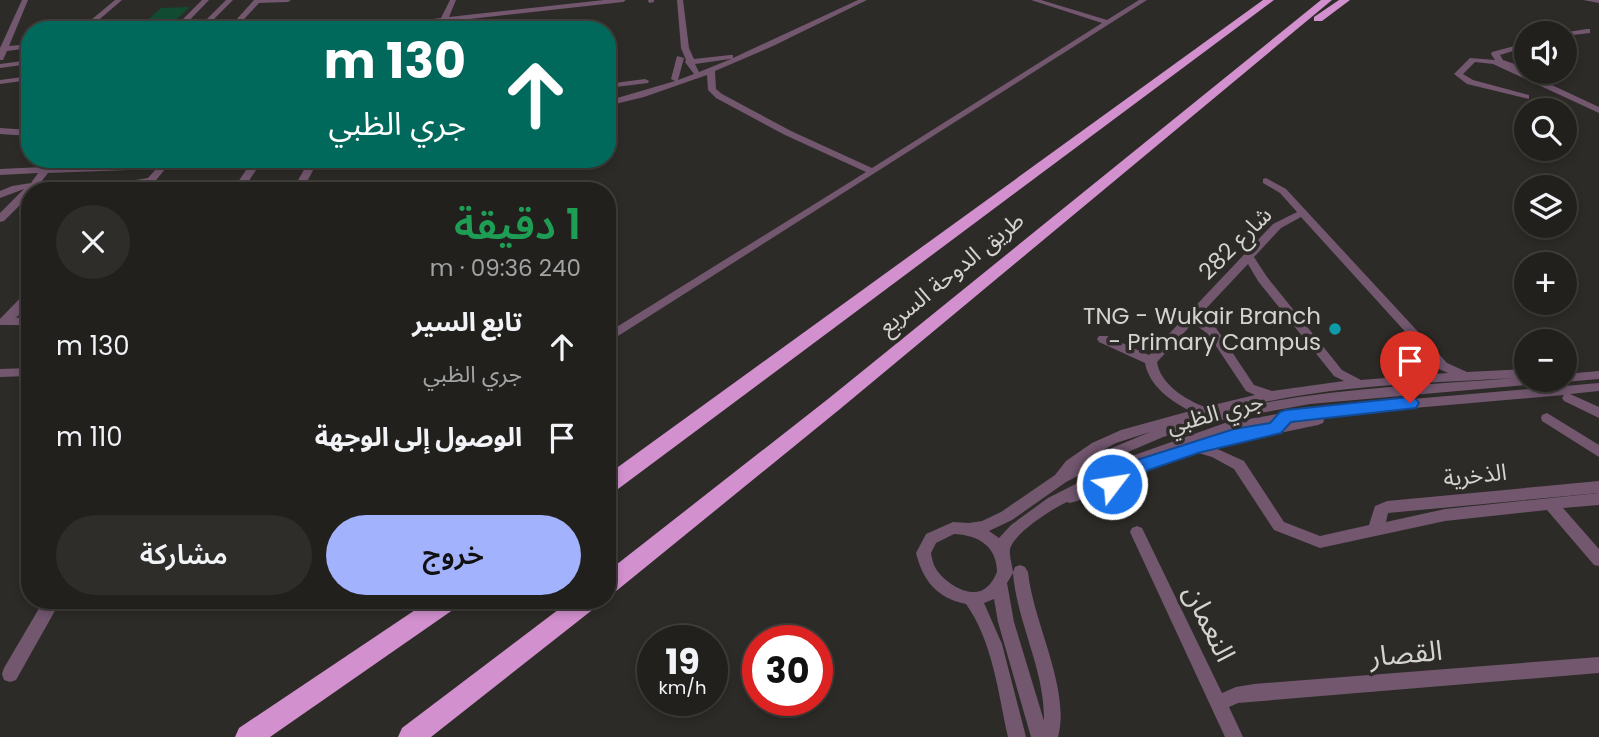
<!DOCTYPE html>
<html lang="ar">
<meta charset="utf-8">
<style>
:root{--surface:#22201d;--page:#2e2d2a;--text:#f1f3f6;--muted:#a2a3a4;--line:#3f3e3b;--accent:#a2b2fd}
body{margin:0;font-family:Poppins,"Noto Sans Arabic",sans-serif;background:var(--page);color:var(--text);direction:rtl;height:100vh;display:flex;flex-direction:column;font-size:26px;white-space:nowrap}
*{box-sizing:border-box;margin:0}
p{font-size:23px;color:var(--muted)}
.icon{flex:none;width:38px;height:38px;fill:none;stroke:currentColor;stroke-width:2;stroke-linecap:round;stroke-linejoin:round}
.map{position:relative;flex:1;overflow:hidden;direction:ltr}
.panel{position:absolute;left:21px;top:182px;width:595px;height:427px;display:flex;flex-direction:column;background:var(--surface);border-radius:28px;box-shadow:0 4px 10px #0003,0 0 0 2px var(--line);direction:rtl}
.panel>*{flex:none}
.hud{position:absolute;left:21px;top:21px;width:595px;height:147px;border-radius:28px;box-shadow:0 4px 10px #0003,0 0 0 2px var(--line);direction:rtl;background:#00695c;color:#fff;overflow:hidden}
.controls{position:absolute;left:1514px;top:21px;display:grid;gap:14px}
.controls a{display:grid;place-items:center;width:63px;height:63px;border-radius:50%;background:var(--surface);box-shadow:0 4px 10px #0003,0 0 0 2px var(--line);font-size:35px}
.speed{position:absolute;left:637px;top:625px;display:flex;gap:14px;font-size:35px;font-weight:700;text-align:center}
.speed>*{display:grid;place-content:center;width:91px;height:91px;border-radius:50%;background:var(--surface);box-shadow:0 4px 10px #0003,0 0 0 2px var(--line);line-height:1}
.speed small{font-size:18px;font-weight:400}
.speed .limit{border:10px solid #d22;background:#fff;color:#111}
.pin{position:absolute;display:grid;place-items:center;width:60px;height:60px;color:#fff;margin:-72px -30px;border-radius:50% 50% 50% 0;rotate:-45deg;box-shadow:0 0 7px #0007}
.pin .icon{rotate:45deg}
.me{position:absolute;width:77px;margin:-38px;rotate:59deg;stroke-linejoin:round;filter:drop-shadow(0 0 5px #0008)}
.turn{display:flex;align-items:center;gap:24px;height:147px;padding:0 35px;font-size:32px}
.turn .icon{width:91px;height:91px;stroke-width:2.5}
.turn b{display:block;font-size:49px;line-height:60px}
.round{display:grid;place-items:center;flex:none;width:74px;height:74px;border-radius:37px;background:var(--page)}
.headline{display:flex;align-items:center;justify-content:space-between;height:119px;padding:0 35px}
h1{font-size:42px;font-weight:600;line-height:52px;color:#1e9e55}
.cta{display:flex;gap:14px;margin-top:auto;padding:14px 35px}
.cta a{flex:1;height:80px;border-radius:42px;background:var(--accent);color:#111;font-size:28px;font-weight:600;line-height:80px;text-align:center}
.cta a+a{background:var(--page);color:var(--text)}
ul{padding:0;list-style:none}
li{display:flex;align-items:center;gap:21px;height:91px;padding:0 35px}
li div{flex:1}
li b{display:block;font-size:26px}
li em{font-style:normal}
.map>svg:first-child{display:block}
</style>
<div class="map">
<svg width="1599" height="737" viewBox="0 0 1599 737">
<rect width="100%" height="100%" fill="#2d2b27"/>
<polygon fill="#104b32" points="190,7 172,23 139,28 161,8"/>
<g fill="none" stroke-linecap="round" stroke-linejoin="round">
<g fill="#72576f" fill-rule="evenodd">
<polygon points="22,0 28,0 9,46 30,44 30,48 7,51 3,60 0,60 0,48"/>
<polygon points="115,0 122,0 87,30 79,30"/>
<polygon points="202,0 209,0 180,30 173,30 175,27 139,30 180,22"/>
<polygon points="226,0 233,0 203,30 196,30"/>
<polygon points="254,0 291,0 288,2 259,3 234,30 227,30"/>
<polygon points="450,0 456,0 449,17 604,0 626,0 623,2 371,30 346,30 441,18"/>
<polygon points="648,0 654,0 654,2 649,3"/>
<path d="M677,0H683L689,48L694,59L730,55H733V58L858,0H867L773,46L715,71L716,89L722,94L791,131L872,168L1102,23L1031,0H1041L1107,20L1139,0H1147L607,343V333L866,172L785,135L716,98L708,90L707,75L644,97L607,106V101L675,81L671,79L677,56L684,58L678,80L694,74L685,62L686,60L681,48ZM731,59L699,72L695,64L730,59Z"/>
<polygon points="1583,0 1599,0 1599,3"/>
<polygon points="1587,29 1590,29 1590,33 1564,36 1564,33 1561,33"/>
<polygon points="1526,43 1526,47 1500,55 1503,60 1526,68 1526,72 1529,72 1526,73 1599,107 1599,113 1493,64 1475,62 1463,74 1473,80 1529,95 1529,99 1467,84 1454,74 1470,58 1495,60 1491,54 1492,52"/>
<polygon points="30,60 30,64 0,68 0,64"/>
<polygon points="30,76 30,80 0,84 0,80"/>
<polygon points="645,79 649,81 648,83 607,88 607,84"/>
<polygon points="0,128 30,130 30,136 0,134"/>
<path d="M49,159H58L53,167L249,159L253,160L258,167L242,191H232L248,167L247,165L166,168L147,191H137L143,184C131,186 128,191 115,191L130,181L148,178L156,169L48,173L34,191H30V195L4,221L0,222V213L24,189L0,198V191L12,186L31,183L38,173L0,175V169L43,167Z"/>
<polygon points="310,159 319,159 302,191 292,191"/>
<path d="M1266,178L1286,189L1447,363L1467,372L1526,369V380H1551L1549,383L1310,404L1217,421L1163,437L1107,461L1066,482L1012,520L989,531L999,538L1011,525L1048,498L1129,457L1225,423L1319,407L1599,383V391L1570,394L1599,407V418L1564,401L1562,398L1564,395L1322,416L1324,420L1323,423L1318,425L1213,447L1244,461L1284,522L1320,536L1369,525L1375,506L1387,501L1599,481V493L1388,513L1386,522L1445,509L1599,493V505L1563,508L1599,549V566L1594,565L1547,510L1445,521L1320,548L1274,530L1234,469L1212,457L1195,452L1148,469L1111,491L1070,503L1067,502C1052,509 1014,533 1010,549C1009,556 1012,564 1013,572L1015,567L1020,565L1025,567L1028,572C1033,622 1071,690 1058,737H1031L998,622L994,599L984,603L1002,644L1026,737H1008C998,693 993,642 966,604C937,598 923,581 916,553L926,534L953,522L969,523L982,521L1001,512L1055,475L1066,461L1092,443L1121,430L1190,411C1171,401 1149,386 1145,363L1099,342L1097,339L1099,336H1107L1149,355L1273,224L1297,212L1280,193L1263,183V179ZM1301,217L1439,369L1448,373L1361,380L1342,370L1267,277L1254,257L1281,228ZM1248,264L1258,281L1334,376L1344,381L1272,391L1254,385L1216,328L1199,316ZM1193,323L1208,334L1246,391L1255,395L1205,407C1186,400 1160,384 1157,362ZM1517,378C1425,385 1333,388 1243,407C1332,385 1425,383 1517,378ZM1150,432L1088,458L1116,443ZM954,534C978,535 997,546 997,572C995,576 992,583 988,586C973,602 945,583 936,569C933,564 932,559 931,553L936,543ZM1013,573C1017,623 1045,670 1044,721L1014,622L1007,583Z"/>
<polygon points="26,292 30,292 30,302 16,318 30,317 30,325 0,325 0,319"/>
<polygon points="30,368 30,376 0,377 0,369"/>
<polygon points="1599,371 1599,379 1564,382 1559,380 1564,380 1564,374"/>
<polygon points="1547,413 1599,445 1599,457 1542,421 1541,418 1542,415"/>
<polygon points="1137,526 1142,528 1222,693 1236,687 1254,684 1599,657 1599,673 1238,703 1229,707 1243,737 1225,737 1130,532 1132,528"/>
<polygon points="44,600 61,600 16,680 10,682 4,680 2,674 4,668"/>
</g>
<g fill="#d290ce" fill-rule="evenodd">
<polygon points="1263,0 1274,0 614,492 607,494 607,475"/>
<polygon points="1321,0 1332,0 840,409 615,592 607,595 607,572 828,399"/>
<polygon points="1339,0 1350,0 1322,21 1314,21 1314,17"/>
<polygon points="430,600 460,600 457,607 270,737 235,737 239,728"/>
<polygon points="571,600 599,600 596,607 431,737 398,737 402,728"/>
</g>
</g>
<polygon fill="#1a73e8" stroke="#114b97" stroke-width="2" points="1410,397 1416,399 1419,403 1416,408 1291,422 1281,433 1198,453 1149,470 1119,489 1106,489 1103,484 1106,479 1137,460 1234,429 1270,423 1280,412 1286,410"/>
<circle fill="#0f9aa8" stroke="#2d2b27" stroke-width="2.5" cx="1335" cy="329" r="7"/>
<g text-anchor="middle" stroke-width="7" stroke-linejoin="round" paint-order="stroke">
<g font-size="23" fill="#d4d3d0" stroke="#2d2b27">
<text transform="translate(1235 243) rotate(-45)" y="8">شارع 282</text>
<text transform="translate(951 273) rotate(-39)" y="8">طريق الدوحة السريع</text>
<text transform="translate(1215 413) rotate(-15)" y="8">جري الظبي</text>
<text transform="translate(1475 475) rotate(-6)" y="8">الذخرية</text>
</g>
<g font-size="23" fill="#d4d3d0" stroke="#2d2b27" text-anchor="end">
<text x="1321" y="324">TNG - Wukair Branch<tspan x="1321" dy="26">- Primary Campus</tspan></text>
</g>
<g font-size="28" fill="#d4d3d0" stroke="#2d2b27">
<text transform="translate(1210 623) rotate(64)" y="10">النعمان</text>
<text transform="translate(1406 653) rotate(-5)" y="10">القصار</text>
</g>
</g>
</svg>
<div class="controls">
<a><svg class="icon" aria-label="sound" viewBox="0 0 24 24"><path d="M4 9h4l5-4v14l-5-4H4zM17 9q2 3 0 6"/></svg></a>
<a><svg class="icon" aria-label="search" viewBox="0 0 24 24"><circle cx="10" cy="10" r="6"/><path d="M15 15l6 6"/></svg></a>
<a><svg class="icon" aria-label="layers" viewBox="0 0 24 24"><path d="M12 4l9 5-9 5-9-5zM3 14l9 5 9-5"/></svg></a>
<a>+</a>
<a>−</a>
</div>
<div class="speed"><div>19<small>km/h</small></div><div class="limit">30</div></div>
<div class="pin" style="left:1410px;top:403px;background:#d93025"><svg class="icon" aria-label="arrive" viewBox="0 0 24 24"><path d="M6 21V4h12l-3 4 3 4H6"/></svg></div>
<svg class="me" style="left:1112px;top:484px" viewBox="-20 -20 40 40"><circle r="17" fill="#1a73e8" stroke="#fff" stroke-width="3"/><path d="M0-11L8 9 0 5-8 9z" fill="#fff"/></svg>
<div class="hud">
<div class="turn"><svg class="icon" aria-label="ahead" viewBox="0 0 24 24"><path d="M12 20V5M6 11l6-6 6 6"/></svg><div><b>130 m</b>جري الظبي</div></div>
</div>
<section class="panel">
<div class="headline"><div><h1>1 دقيقة</h1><p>240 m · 09:36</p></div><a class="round"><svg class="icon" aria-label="close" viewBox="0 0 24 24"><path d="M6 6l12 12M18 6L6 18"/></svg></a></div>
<ul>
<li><svg class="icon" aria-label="ahead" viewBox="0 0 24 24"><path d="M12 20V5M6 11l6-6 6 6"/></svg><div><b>تابع السير</b><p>جري الظبي</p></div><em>130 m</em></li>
<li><svg class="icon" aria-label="arrive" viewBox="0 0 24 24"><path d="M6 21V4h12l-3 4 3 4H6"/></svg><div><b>الوصول إلى الوجهة</b></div><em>110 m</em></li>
</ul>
<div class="cta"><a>خروج</a><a>مشاركة</a></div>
</section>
</div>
